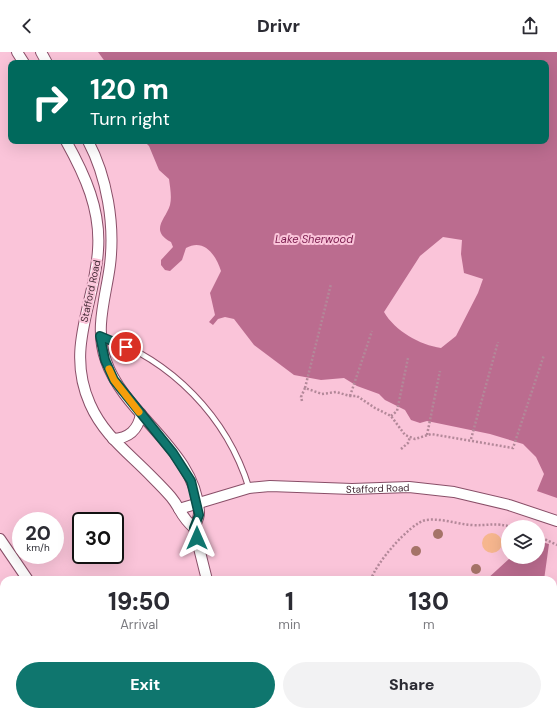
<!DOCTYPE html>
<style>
:root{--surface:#fff;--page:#f2f2f3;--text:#2b2b33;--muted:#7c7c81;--accent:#0f766e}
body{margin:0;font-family:"DM Sans",sans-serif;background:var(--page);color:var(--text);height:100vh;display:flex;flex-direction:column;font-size:15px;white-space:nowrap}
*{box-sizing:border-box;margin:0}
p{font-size:13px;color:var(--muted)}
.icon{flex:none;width:22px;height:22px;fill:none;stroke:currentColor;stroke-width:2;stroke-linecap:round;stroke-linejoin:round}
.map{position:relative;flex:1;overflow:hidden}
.side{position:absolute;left:0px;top:524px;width:557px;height:140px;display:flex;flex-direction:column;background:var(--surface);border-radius:12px 12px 0 0;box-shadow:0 4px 16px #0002}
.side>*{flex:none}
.hud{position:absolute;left:8px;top:8px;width:541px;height:84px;border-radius:8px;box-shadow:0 4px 16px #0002;background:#00695c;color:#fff;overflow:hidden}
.buttons{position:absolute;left:501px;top:468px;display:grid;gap:8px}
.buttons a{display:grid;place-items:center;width:44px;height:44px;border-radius:50%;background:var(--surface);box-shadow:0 4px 16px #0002;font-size:20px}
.speed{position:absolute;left:12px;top:460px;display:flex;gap:8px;font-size:20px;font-weight:700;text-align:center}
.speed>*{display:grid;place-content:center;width:52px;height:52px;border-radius:50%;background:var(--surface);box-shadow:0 4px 16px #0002;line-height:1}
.speed small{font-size:10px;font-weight:400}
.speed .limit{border:2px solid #111;border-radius:6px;background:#fff;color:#111}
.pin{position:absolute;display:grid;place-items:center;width:34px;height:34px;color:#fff;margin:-17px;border:2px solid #fff;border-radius:50%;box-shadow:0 1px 4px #0007}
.me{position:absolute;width:44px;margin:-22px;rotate:0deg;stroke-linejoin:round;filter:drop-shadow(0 0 3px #0008)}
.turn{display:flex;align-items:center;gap:14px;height:84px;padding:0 16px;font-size:18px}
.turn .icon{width:52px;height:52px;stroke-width:2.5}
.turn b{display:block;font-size:28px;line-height:34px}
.eta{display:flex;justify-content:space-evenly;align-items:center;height:68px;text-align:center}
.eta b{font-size:24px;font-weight:800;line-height:28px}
.button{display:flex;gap:8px;margin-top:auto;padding:8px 16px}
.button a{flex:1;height:46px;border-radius:24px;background:var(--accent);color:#fff;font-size:16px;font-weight:800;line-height:46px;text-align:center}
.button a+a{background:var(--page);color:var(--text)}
header{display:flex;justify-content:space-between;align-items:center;height:52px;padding:0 16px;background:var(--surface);font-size:18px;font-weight:800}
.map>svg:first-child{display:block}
</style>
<header><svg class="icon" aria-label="back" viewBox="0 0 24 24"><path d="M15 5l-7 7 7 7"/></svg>Drivr<svg class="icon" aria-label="share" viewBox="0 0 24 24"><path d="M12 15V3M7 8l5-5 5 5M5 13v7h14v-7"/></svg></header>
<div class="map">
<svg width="557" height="664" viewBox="0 0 557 664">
<rect width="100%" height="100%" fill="#fac4d9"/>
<circle fill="#f6b68e" cx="492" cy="491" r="10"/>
<g fill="#bb6c8f" fill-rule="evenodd">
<path d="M98,0H557V446L537,439L544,422L536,405L523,392L490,382L427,369L420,371L411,368L405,358L385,348L379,342L357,334L344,326L321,328L294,323L254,293L234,267L225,265L218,267L213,273L209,270L215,263L210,241L221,219C216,203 204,186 186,196L182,208L170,219L165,218L161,213V208L173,195L171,190C149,178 166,167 170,153C172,145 170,135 169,127L159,118L149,94L144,89H546V11H106ZM443,185L462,188L461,202L464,221L483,227L478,241L456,284L441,296C420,293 395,279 384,260L420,204Z"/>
<polygon points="538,489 549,492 544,528 486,528 511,505 538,505"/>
<polygon points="553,587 557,602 557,664 445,664 444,660 553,660"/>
</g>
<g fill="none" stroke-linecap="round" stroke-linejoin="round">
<defs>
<path id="lane" d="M101,284C172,308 227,365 249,436"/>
<g id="street">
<polyline points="17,0 24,11"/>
<polyline points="41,0 47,11"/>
<path d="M66,89C85,123 101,158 98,198C95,252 65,296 90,352C104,384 129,401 152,425C158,431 165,438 171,445C181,457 180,464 194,476"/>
<path d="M88,89C107,125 115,172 110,213C106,245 94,276 106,309C125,364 197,399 199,461C199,466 196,471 194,476"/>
<path d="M113,387C129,386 138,378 141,362"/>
<path id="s1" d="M179,457L249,436L270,434L352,437L409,435L454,440L509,453L557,469"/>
<polyline points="194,476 207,528"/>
<polyline points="0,487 28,528"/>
<polyline points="55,660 56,664"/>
<polyline points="224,664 224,660"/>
</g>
</defs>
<use href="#lane" stroke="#894f68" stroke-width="7"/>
<use href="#street" stroke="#894f68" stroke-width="12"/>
<g stroke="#b38899" stroke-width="2.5" stroke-dasharray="2 2" stroke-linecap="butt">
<polyline points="305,336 331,232"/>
<polyline points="350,344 372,279"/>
<polyline points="302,349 301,345 305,336 322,342 336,340 350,344 357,344 375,356 391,364 405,383 415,387 431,382 513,396 544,303"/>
<polyline points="391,364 397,359 408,306"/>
<polyline points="427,383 440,319"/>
<polyline points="471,387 498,290"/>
<polyline points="401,397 408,391 410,385"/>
<polyline points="538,484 557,493"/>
<path d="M371,528C375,512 410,471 426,468C442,466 456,472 472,473C487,474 495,470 512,475"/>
<polyline points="381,660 381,664"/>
</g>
<use href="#lane" stroke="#fff" stroke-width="5"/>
<use href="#street" stroke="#fff" stroke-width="10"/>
</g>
<g fill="#a57368">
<circle cx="438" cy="482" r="5"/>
<circle cx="416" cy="499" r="5"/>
<circle cx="476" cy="517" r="5"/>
</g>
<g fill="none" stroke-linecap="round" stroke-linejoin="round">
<defs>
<polyline id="route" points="126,295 100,284 105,308 114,328 173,401 191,429 199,463 194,476 197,486"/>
</defs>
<use href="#route" stroke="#0a4d48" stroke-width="10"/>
<use href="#route" stroke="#0f766e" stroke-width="7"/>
<polyline stroke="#f59e0b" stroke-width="7" points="109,317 114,328 139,360"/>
</g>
<g text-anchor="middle" stroke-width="4" stroke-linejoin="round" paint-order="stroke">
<g font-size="10" fill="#422934" stroke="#fac4d9">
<text transform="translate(90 239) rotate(-78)" y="4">Stafford Road</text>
<text dy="4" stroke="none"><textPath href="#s1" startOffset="202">Stafford Road</textPath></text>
</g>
<g font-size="11" font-style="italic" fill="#79194c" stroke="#fac4d9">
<text x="314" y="191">Lake Sherwood</text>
</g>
</g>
</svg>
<div class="buttons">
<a><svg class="icon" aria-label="layers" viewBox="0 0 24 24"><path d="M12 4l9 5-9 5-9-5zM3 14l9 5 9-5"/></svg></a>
</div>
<div class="speed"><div>20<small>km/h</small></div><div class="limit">30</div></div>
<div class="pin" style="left:126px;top:295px;background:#d93025"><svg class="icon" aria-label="arrive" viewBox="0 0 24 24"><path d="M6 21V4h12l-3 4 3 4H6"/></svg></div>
<svg class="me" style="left:197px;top:486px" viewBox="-20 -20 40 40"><path d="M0-17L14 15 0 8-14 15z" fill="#0f766e" stroke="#fff" stroke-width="4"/></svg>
<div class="hud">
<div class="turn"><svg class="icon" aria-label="right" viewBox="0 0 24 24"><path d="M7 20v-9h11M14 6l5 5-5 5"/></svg><div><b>120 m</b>Turn right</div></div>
</div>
<section class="side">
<div class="eta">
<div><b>19:50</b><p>Arrival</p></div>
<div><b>1</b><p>min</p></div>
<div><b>130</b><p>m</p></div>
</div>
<div class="button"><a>Exit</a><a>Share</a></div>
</section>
</div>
